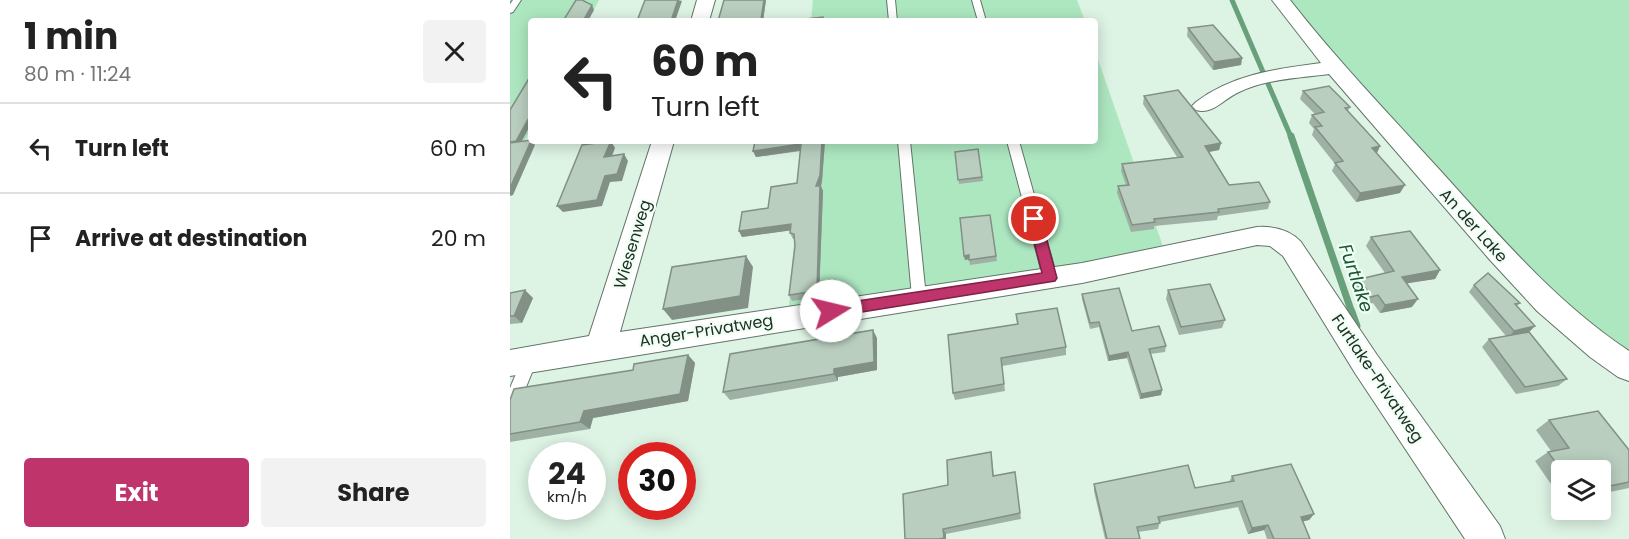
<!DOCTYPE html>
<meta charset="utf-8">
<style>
:root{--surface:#fff;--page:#f2f2f2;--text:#222;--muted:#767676;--line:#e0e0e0;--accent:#bf346a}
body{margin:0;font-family:Poppins,sans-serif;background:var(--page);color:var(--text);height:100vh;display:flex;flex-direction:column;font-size:22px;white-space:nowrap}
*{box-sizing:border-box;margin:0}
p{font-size:20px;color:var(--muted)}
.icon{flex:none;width:33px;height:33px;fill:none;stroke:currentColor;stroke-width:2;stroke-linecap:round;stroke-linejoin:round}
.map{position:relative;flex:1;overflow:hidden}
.details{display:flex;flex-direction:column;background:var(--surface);width:510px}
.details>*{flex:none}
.top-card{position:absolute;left:18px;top:18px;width:570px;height:126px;border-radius:6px;box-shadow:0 3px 15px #0003;background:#fff;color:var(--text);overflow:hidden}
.fabs{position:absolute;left:1041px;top:460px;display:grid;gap:12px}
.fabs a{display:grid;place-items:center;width:60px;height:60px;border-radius:6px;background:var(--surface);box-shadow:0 3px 15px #0003;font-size:30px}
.speed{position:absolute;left:18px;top:442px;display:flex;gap:12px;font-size:30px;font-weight:700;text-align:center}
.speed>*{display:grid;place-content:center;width:78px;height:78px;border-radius:50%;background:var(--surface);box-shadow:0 3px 15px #0003;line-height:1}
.speed small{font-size:15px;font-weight:400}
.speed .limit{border:9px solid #d22;background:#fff;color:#111}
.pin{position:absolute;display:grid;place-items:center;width:51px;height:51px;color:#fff;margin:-26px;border:3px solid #fff;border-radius:50%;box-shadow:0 2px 6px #0007}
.me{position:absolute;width:66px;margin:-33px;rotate:81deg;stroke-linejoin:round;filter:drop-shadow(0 0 4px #0008)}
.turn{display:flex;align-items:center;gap:21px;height:126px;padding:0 24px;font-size:27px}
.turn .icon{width:78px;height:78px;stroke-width:2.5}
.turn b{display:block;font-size:42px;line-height:51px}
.round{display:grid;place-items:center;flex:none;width:63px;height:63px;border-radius:6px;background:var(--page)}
.headline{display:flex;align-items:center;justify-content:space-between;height:102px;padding:0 24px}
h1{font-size:36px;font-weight:700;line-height:45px}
.button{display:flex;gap:12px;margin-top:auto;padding:12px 24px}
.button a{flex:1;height:69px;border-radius:6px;background:var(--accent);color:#fff;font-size:24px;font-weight:700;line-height:69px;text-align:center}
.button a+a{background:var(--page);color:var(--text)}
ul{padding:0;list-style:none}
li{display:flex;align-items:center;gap:18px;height:90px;padding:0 24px;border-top:2px solid var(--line)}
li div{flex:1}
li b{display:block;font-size:22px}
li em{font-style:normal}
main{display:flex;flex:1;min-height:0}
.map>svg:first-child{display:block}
</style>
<main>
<section class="details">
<div class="headline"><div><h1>1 min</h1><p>80 m · 11:24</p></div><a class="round"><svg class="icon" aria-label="close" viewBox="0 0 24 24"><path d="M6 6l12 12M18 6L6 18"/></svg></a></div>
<ul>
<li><svg class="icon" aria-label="left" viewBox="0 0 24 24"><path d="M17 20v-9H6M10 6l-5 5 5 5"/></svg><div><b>Turn left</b></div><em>60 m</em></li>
<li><svg class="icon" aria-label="arrive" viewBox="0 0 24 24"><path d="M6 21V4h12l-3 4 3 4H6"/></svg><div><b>Arrive at destination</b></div><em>20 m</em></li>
</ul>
<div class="button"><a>Exit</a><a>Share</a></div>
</section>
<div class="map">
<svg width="1119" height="539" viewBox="0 0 1119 539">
<rect width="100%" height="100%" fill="#ddf3e4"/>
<g fill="#ade7c0">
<polygon points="0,0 89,0 78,21 21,21 21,128 0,167"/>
<polygon points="303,0 567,0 575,21 301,21"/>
<polygon points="777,0 1119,0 1119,358 1002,256"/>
<polygon points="585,51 656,255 278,318 292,141 585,141"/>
</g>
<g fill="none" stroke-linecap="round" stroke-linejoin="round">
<polyline stroke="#68a07b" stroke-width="5" points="722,0 781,137"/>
<polyline stroke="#68a07b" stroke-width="7" points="781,136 842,313"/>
<polyline stroke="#68a07b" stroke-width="9" points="841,312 846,326"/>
<defs>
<g id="service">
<polygon points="3,0 11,0 3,12 0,13 0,4"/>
<polygon points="377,0 385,0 387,21 379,21"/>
<polygon points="462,0 470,0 476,21 468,21"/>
<polygon points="388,141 400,141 416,297 414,301 404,301 402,297"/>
<polygon points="497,141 509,141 547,277 545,281 535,281 533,277"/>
<polygon points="19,353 24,355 27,360 6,412 0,414 0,388 14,355"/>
</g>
<g id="minor">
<polygon points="187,0 205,0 199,21 181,21"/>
<path d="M762,0H780C826,59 878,113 928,168C988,234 1045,302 1119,351V381L1108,377L1080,357L1027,311L980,260L819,74C789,78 755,79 727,93C713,100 702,115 686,110L682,106L686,102C723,74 766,69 811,63Z"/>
<path d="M142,141H164L110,332L572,263L747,227C763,226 780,230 791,242L867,355L990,526L995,539H955L845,373L773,256L760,246L747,245L572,283L0,376V350L79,336Z"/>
</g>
</defs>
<use href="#service" stroke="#617467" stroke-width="2"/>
<use href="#minor" stroke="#617467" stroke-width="2"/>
<use href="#service" fill="#fff" fill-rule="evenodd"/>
<use href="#minor" fill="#fff" fill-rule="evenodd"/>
</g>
<g fill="#9fb1a4">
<polygon points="214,0 256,0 253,21 208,21"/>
<polygon points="678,28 732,58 731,65 703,70 677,36"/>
<polygon points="793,91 840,107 838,111 870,146 867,153 890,193 846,202 822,171 825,164 802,135 804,129 799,123 802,115 805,114 790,99"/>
<polygon points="634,96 711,143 709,150 699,152 719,185 760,202 758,209 708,216 707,220 644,226 644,229 621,232 607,193 608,186 616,185 611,171 612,164 667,157 633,104"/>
<polygon points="315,141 312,181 311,186 313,191 309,297 282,301 279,295 285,246 285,239 283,239 280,233 281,230 232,237 229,231 258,208 287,183 291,151 246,157 243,151"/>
<polygon points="468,149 473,181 449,184 445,152"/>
<polygon points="480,215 487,261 460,265 459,259 455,260 454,256"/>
<polygon points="861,237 930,270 925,279 896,283 902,307 870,313 863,303 856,305 845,287 850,279 875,273 856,246"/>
<polygon points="964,285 1010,303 1007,306 1025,326 1019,332 1057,379 1048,386 1006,394 972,347 979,339 996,336 959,292"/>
<polygon points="658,290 715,320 712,328 669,335 656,299"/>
<polygon points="0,293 23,298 12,323 0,324"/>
<polygon points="572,294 622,331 656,346 655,352 640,354 652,390 651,395 630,399 617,358 598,361 589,327 580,329 572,299"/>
<polygon points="506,314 556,347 556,355 492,366 495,391 445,400 443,393 507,324"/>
<polygon points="367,338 367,370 328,377 328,381 220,400 213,392"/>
<polygon points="178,355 185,363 178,401 83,418 80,429 0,442 0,400 123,370"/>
<polygon points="1039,420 1119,450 1119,488 1090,494 1090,471 1052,471 1052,500 1025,461 1038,452 1041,451 1026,430"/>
<polygon points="482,459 484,476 505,472 511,519 436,534 395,539 438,485"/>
<polygon points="722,476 804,514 799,520 793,521 800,539 757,539 754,530 738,534 728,507 650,522 648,529 628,532 630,539 595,539 584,491 584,484 685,488 719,482"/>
</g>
<g fill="#829086">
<polygon points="168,0 172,1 165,21 161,21"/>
<polygon points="254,0 256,0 253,21 252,21 251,19"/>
<polygon points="82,5 84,10 78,21 73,21"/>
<polygon points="732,58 731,65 703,70 704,62"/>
<polygon points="21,114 21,124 9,146 6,141"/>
<polygon points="21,141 25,145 3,195 0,196 0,188"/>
<polygon points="101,141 105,148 99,164 94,157"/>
<polygon points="312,141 315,141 312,181 311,186 313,191 309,297 307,291 306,186"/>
<polygon points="711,143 709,150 693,153 695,146"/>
<polygon points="291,144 294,150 246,157 243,151"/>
<polygon points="870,146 866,155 862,148"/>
<polygon points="114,154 118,161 112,181 100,182 92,206 53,212 47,206"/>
<polygon points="895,185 890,193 846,202 850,193"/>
<polygon points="281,224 284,230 232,237 229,231"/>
<polygon points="459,255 460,259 455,260 454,256"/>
<polygon points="236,256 243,267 238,308 162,320 153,309"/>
<polygon points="930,270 925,279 887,285 892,277"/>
<polygon points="15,290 23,298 12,323 4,316"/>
<polygon points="908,299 902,307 870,313 875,305"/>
<polygon points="1025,326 1018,333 998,338 1004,331"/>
<polygon points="363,330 367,338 367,370 328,377 328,381 324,374 324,369"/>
<polygon points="618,352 617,358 598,361 599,356"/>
<polygon points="178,355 185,363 178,401 83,418 80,429 70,422 74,411"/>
<polygon points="652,390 651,395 630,399 631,394"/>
<polygon points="804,514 799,520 786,523 791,517"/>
<polygon points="758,525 754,530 738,534 742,528"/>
<polygon points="433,529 436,534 436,539 429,539"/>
</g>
<g fill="#b9cebf" stroke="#829086" stroke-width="1.5">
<polygon points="66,0 72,0 82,5 73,21 53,21"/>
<polygon points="135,0 168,0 161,21 127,21"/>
<polygon points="214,0 254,0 251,19 231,21 208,21"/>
<polygon points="313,17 313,21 277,21"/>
<polygon points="703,25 732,58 704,62 678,28"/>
<polygon points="21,75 21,114 6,141 0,142 0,110"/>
<polygon points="819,86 840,107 835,108 870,146 862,148 895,185 850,193 825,163 833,161 805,127 812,126 802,115 814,112 793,91"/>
<polygon points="668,90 711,143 695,146 719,185 749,182 760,202 708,209 709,212 644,219 645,222 622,225 608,186 619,185 612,164 673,157 634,96"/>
<polygon points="21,140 21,141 0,188 0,143"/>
<polygon points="101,141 94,157 114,154 107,174 95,176 87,200 47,206 72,145"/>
<polygon points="245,141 312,141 310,175 306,186 310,186 307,291 279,295 285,246 284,234 280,233 281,224 229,231 232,212 258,208 261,187 287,183 291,144 243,151"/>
<polygon points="468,149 472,177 448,180 445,152"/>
<polygon points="480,215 486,256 459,260 459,255 454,256 450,218"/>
<polygon points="900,231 930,270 892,277 908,299 875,305 868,295 861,297 850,279 884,271 861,237"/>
<polygon points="236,256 230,296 153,309 162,267"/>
<polygon points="978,273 1010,303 1005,304 1025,326 1004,331 964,285"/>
<polygon points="700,284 715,320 671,327 658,290"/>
<polygon points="609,288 622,331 649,326 656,346 639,349 652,390 631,394 618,352 599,356 589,322 580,323 572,294"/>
<polygon points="15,290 4,316 0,316 0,293"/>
<polygon points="547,308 556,347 491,358 494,384 443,393 438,335 508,324 506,314"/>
<polygon points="363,330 364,362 324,369 324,374 213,392 220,354"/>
<polygon points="1019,332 1057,379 1015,387 979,339"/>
<polygon points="178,355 170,394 74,411 70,422 0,434 0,400 4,389 123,370 124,364"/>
<polygon points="1088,411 1119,450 1119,482 1090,488 1090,471 1052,471 1038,452 1059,448 1039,420"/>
<polygon points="481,452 483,476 505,472 510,513 433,529 434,538 429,539 395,539 393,494 438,485 437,460"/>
<polygon points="781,464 804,514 791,517 800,539 764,539 758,525 742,528 732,501 648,517 650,523 627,527 630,539 597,539 584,484 678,465 685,488 724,481 722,476"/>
</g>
<polygon fill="#bf346a" stroke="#7c2245" stroke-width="1.5" points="524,214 531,219 547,278 545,281 321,317 314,311 321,305 532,273 518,219"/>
<g text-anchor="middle" stroke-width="4.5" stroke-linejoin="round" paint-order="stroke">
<g font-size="16" fill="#242c26" stroke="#eefff3">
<text transform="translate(964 225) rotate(48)" y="6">An der Lake</text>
<text transform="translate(122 244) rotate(-73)" y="6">Wiesenweg</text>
<text transform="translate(196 330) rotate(-9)" y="6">Anger-Privatweg</text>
<text transform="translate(868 378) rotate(56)" y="6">Furtlake-Privatweg</text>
</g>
<g font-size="18" font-style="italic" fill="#1c5435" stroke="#eefff3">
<text transform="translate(846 278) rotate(71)" y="6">Furtlake</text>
</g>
</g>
</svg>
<div class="fabs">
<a><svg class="icon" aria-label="layers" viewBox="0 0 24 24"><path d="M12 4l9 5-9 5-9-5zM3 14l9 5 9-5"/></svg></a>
</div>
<div class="speed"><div>24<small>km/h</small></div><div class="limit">30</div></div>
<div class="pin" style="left:524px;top:219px;background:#d93025"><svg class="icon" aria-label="arrive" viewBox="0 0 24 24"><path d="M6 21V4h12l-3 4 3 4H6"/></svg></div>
<svg class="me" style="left:321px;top:311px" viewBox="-20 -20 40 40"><circle r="19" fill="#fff"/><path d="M0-13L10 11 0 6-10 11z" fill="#bf346a"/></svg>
<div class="top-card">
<div class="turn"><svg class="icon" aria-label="left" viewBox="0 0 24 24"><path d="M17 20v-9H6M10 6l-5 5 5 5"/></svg><div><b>60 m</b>Turn left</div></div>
</div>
</div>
</main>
